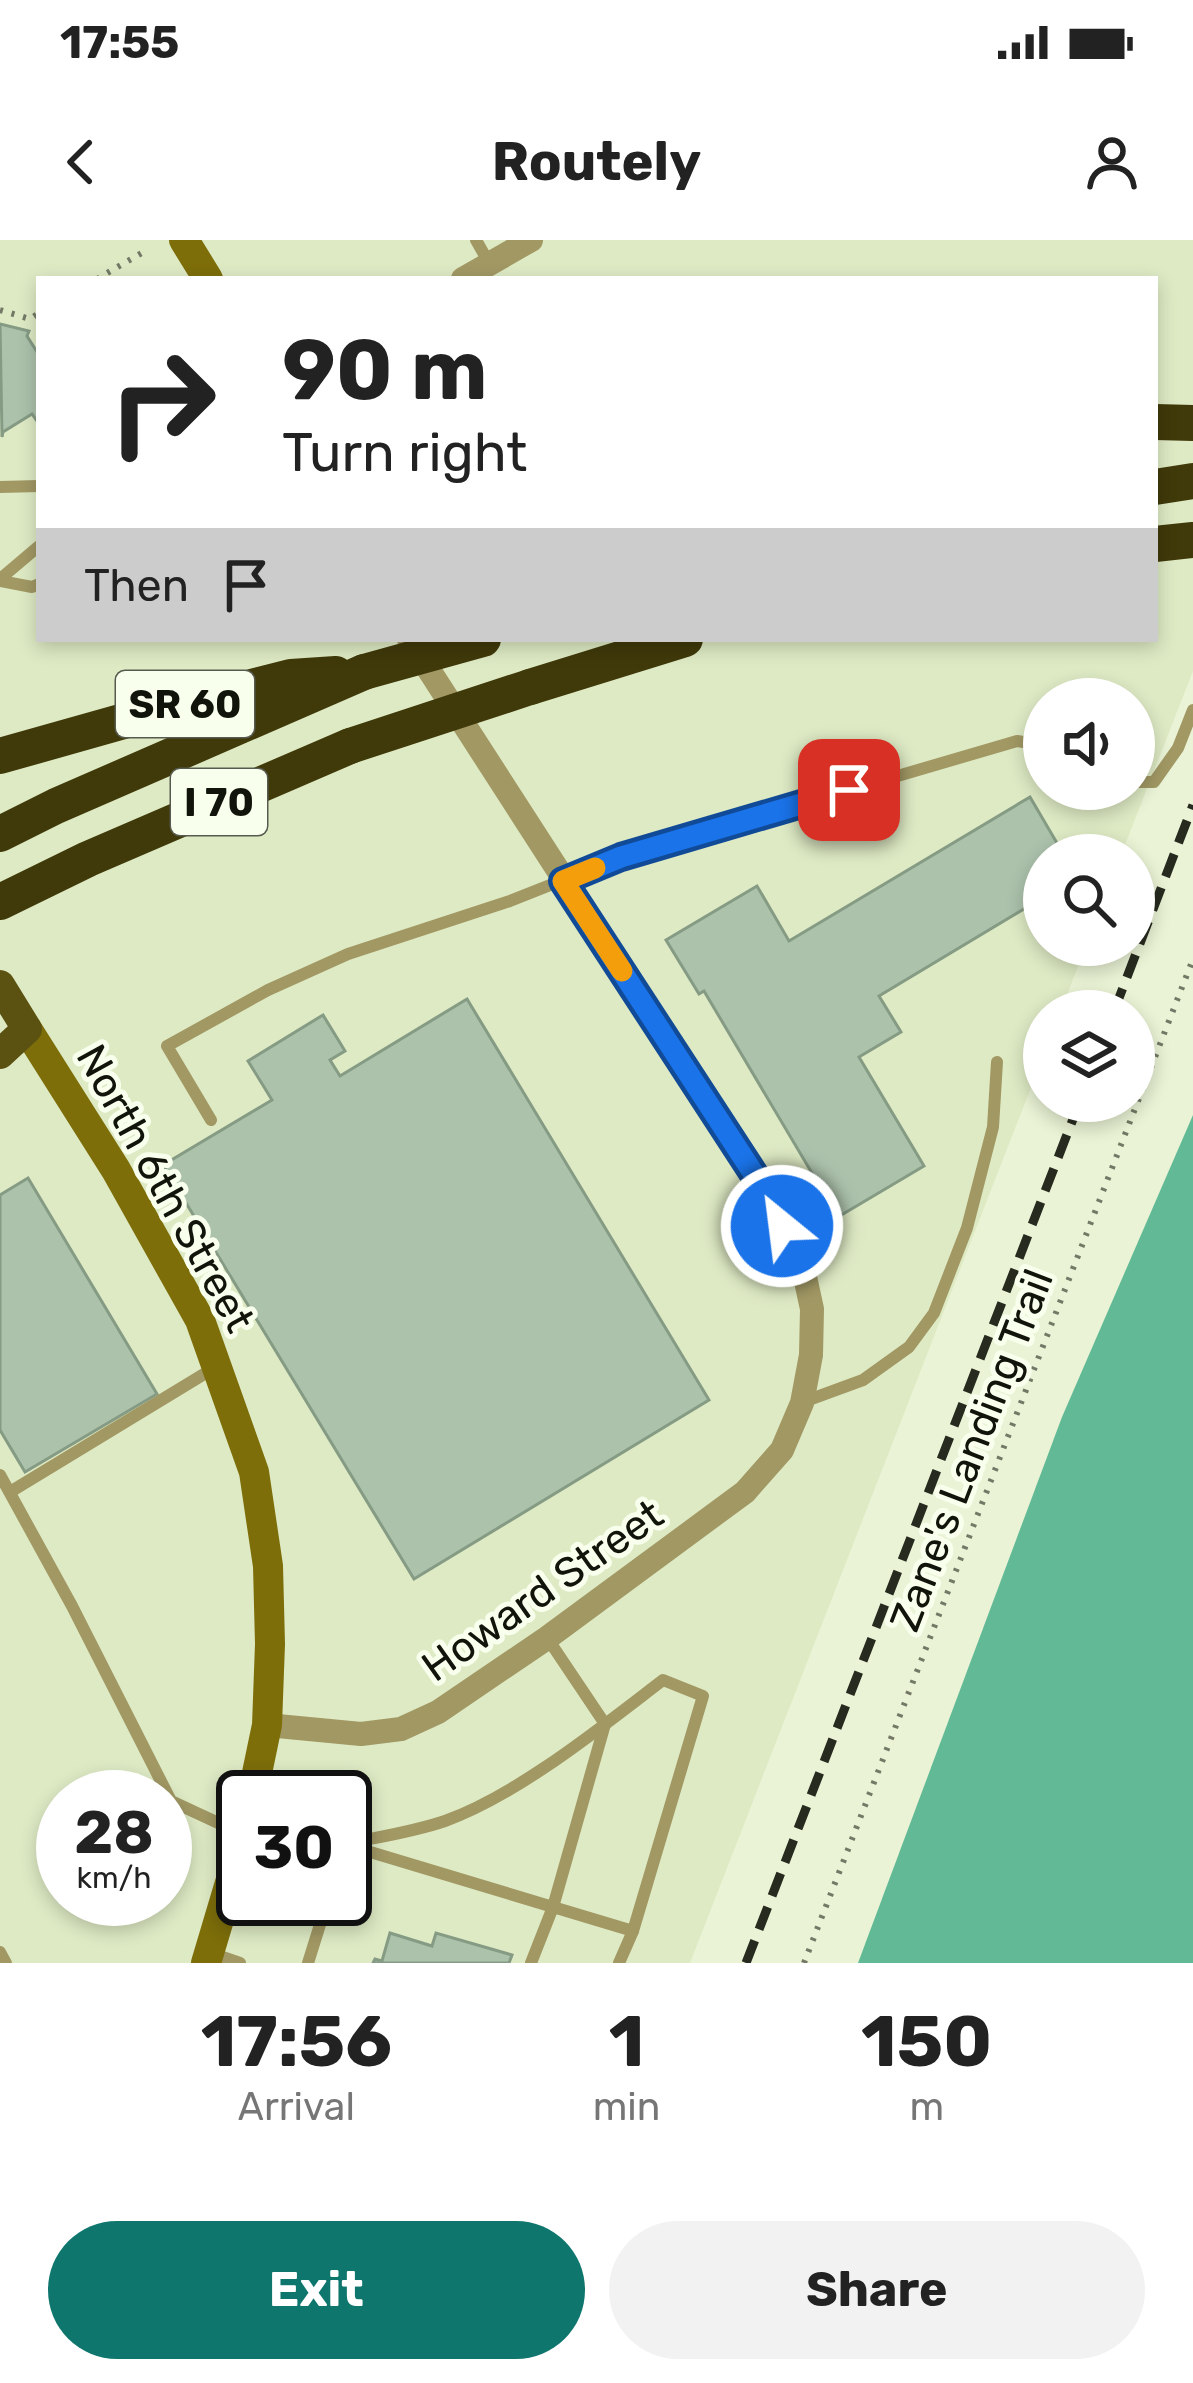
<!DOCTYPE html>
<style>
:root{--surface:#fff;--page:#f2f2f2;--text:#222;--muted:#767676;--accent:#0f766e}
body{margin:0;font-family:Rubik,sans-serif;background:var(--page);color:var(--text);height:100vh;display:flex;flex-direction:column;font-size:45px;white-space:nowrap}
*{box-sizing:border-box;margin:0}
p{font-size:39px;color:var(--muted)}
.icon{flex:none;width:66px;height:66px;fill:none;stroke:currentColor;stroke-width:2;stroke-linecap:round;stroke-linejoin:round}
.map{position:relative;height:1723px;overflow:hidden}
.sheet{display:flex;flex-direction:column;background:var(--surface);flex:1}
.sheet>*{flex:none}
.guide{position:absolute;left:36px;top:36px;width:1122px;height:366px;border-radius:0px;box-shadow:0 6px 18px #0003;background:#fff;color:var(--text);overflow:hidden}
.tools{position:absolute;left:1023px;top:438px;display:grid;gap:24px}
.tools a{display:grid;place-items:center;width:132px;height:132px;border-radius:50%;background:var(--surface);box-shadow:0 6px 18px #0003;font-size:60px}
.speed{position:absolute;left:36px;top:1530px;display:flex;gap:24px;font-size:60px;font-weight:700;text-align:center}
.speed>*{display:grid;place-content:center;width:156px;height:156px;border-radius:50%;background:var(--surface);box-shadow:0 6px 18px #0003;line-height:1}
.speed small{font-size:30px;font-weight:400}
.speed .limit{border:6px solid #111;border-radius:18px;background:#fff;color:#111}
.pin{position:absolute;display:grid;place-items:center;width:102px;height:102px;color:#fff;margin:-51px;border-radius:24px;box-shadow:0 6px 18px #0006}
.me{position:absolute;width:132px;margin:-66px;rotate:331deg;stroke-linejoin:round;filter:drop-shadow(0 0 9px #0008)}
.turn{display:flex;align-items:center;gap:42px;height:252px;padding:0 48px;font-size:54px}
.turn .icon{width:156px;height:156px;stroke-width:2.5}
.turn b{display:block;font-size:84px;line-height:102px}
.then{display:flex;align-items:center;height:114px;padding:0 48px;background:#0003;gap:24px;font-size:45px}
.eta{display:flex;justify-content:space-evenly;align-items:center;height:204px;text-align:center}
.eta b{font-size:72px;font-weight:700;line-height:84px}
.button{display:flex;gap:24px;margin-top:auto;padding:24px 48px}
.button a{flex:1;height:138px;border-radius:72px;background:var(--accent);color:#fff;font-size:48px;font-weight:700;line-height:138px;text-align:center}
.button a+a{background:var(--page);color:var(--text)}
.status{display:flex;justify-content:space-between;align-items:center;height:84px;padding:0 60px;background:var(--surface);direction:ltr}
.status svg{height:33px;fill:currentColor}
header{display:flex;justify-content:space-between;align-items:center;height:156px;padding:0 48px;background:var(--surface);font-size:54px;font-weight:700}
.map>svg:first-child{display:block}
</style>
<div class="status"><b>17:55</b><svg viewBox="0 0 49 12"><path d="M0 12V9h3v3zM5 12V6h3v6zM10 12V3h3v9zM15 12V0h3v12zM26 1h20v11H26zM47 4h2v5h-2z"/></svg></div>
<header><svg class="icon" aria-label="back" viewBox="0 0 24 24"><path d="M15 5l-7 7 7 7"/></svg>Routely<svg class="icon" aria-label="person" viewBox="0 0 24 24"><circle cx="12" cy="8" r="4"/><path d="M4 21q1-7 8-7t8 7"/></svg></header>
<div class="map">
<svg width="1193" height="1723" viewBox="0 0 1193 1723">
<rect width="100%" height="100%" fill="#eaf3d5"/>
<path fill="#deeac4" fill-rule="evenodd" d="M0,0H1193V431L1121,615H1044V705H1086L1061,771H1044V814L690,1723H0ZM39,39H1155V399H39ZM1044,459H1134V549H1044ZM63,1557H165V1659H63ZM243,1557H345V1659H243Z"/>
<polygon fill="#62b996" points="1193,875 1193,1723 858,1723 1062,1177"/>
<g fill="#acc2ab" stroke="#859b84" stroke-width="3">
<polygon points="0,84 29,91 27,96 39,115 39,184 32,174 3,192 2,197"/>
<polygon points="1030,557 1064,615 1044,615 1044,657 879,756 901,792 859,817 924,926 838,977 704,751 699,754 666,700 757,646 789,701"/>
<polygon points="467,759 709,1160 414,1339 163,925 272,860 248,821 323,775 345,811 330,820 340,836"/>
<polygon points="28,938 157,1154 25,1232 0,1190 0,955"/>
<polygon points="390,1693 432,1706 436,1693 512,1715 509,1723 373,1723 375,1719 382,1721"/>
</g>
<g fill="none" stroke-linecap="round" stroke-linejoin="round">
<g stroke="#737966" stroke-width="6" stroke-dasharray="3 9" stroke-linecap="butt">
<polyline points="97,39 145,11"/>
<polyline points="0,70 30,79 39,73"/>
<polyline points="804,1723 1193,719"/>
</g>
<g stroke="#a19864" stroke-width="12">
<polyline points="476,0 489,23"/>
<polyline points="0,247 39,246"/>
<polyline points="0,339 39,306"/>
<polyline points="0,341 32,347 39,344"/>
<polyline points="1134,542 1154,542 1178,508 1193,470"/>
<polyline points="211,880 167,806 268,750 348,714 510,661 621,617 1017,501 1044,505"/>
<polyline points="803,1162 863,1140 909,1107 934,1073 967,988 993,887 997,822"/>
<polyline points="0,1235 72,1366 171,1561 242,1594"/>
<polyline points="10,1252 214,1128"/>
<path d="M345,1604C378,1597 413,1592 445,1581C519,1554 600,1488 663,1440L703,1456L633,1691L619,1723"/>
<polyline points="347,1605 633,1691"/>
<polyline points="0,1712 6,1723"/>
<polyline points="211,1713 240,1723"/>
<polyline points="308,1723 328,1659"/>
<polyline points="531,1723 553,1667 605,1484 548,1399"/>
</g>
<g stroke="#a19864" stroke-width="24">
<polyline points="463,39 531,0"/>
<polyline points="267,1485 361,1494 401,1489 438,1472 547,1398 745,1252 782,1210 802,1163 811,1115 812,1069 802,1023 763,948 409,399"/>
</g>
<g stroke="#7d6e0a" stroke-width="30">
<polyline points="184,0 208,39"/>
<polyline points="27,789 116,930 200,1080 254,1232 268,1326 270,1404 267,1485 252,1557"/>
<polyline points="206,1723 243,1599"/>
</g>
<polyline stroke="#5b5111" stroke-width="30" points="0,745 27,789 0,814"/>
<g stroke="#40390a" stroke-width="36">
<polyline points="1155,182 1193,183"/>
<polyline points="1155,247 1193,241"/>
<polyline points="1155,304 1193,300"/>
<polyline points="530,447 685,399"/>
<polyline points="0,516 177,466 291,437 336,434"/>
<polyline points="0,594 56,566 364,432"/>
<polyline points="0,662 88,619 350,506"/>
</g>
<g stroke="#272b1f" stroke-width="9" stroke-dasharray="24 12" stroke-linecap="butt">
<polyline points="1114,771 1193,565"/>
<polyline points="746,1723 1080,861"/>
</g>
<g stroke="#40390a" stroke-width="36">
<polyline points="364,432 483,399"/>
<polyline points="350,506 530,447"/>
</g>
</g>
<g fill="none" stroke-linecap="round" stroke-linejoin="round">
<defs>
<polyline id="route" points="782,986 763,948 563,641 621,617 849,550"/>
</defs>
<use href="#route" stroke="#114b97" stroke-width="30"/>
<use href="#route" stroke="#1a73e8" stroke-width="21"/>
<polyline stroke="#f59e0b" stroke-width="21" points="595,628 563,641 622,731"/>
</g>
<g text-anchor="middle" stroke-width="10" stroke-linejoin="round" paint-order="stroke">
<g fill="#f9ffed" stroke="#575a4e" stroke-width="3">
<rect x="116" y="431" width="138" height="66" rx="9"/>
<rect x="171" y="529" width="96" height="66" rx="9"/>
</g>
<g font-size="39" font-weight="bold" fill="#11140a">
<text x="185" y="478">SR 60</text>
<text x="219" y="576">I 70</text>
</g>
<g font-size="42" fill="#11140a" stroke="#f9ffed">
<text transform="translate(166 948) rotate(61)" y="15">North 6th Street</text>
<text transform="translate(971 1210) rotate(-69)" y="15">Zane's Landing Trail</text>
<text transform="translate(542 1350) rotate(-35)" y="15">Howard Street</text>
</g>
</g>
</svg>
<div class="tools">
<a><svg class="icon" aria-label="sound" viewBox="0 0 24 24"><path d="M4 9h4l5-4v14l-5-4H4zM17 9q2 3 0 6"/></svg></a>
<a><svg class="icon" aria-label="search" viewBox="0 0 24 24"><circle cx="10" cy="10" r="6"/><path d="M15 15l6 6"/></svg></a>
<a><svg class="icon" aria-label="layers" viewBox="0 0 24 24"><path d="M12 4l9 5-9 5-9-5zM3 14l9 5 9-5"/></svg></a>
</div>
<div class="speed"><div>28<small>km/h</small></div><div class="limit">30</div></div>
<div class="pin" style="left:849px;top:550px;background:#d93025"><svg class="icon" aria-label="arrive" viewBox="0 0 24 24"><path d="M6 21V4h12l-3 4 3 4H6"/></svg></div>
<svg class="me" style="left:782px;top:986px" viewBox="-20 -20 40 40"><circle r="17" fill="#1a73e8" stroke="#fff" stroke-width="3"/><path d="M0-11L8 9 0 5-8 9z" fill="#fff"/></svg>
<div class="guide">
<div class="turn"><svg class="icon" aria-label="right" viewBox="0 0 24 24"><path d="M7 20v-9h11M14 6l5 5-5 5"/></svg><div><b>90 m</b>Turn right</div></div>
<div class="then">Then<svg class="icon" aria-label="arrive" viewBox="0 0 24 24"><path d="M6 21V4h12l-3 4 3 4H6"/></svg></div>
</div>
</div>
<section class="sheet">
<div class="eta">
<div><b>17:56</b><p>Arrival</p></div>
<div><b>1</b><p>min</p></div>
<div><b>150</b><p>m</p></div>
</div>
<div class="button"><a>Exit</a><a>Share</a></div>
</section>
